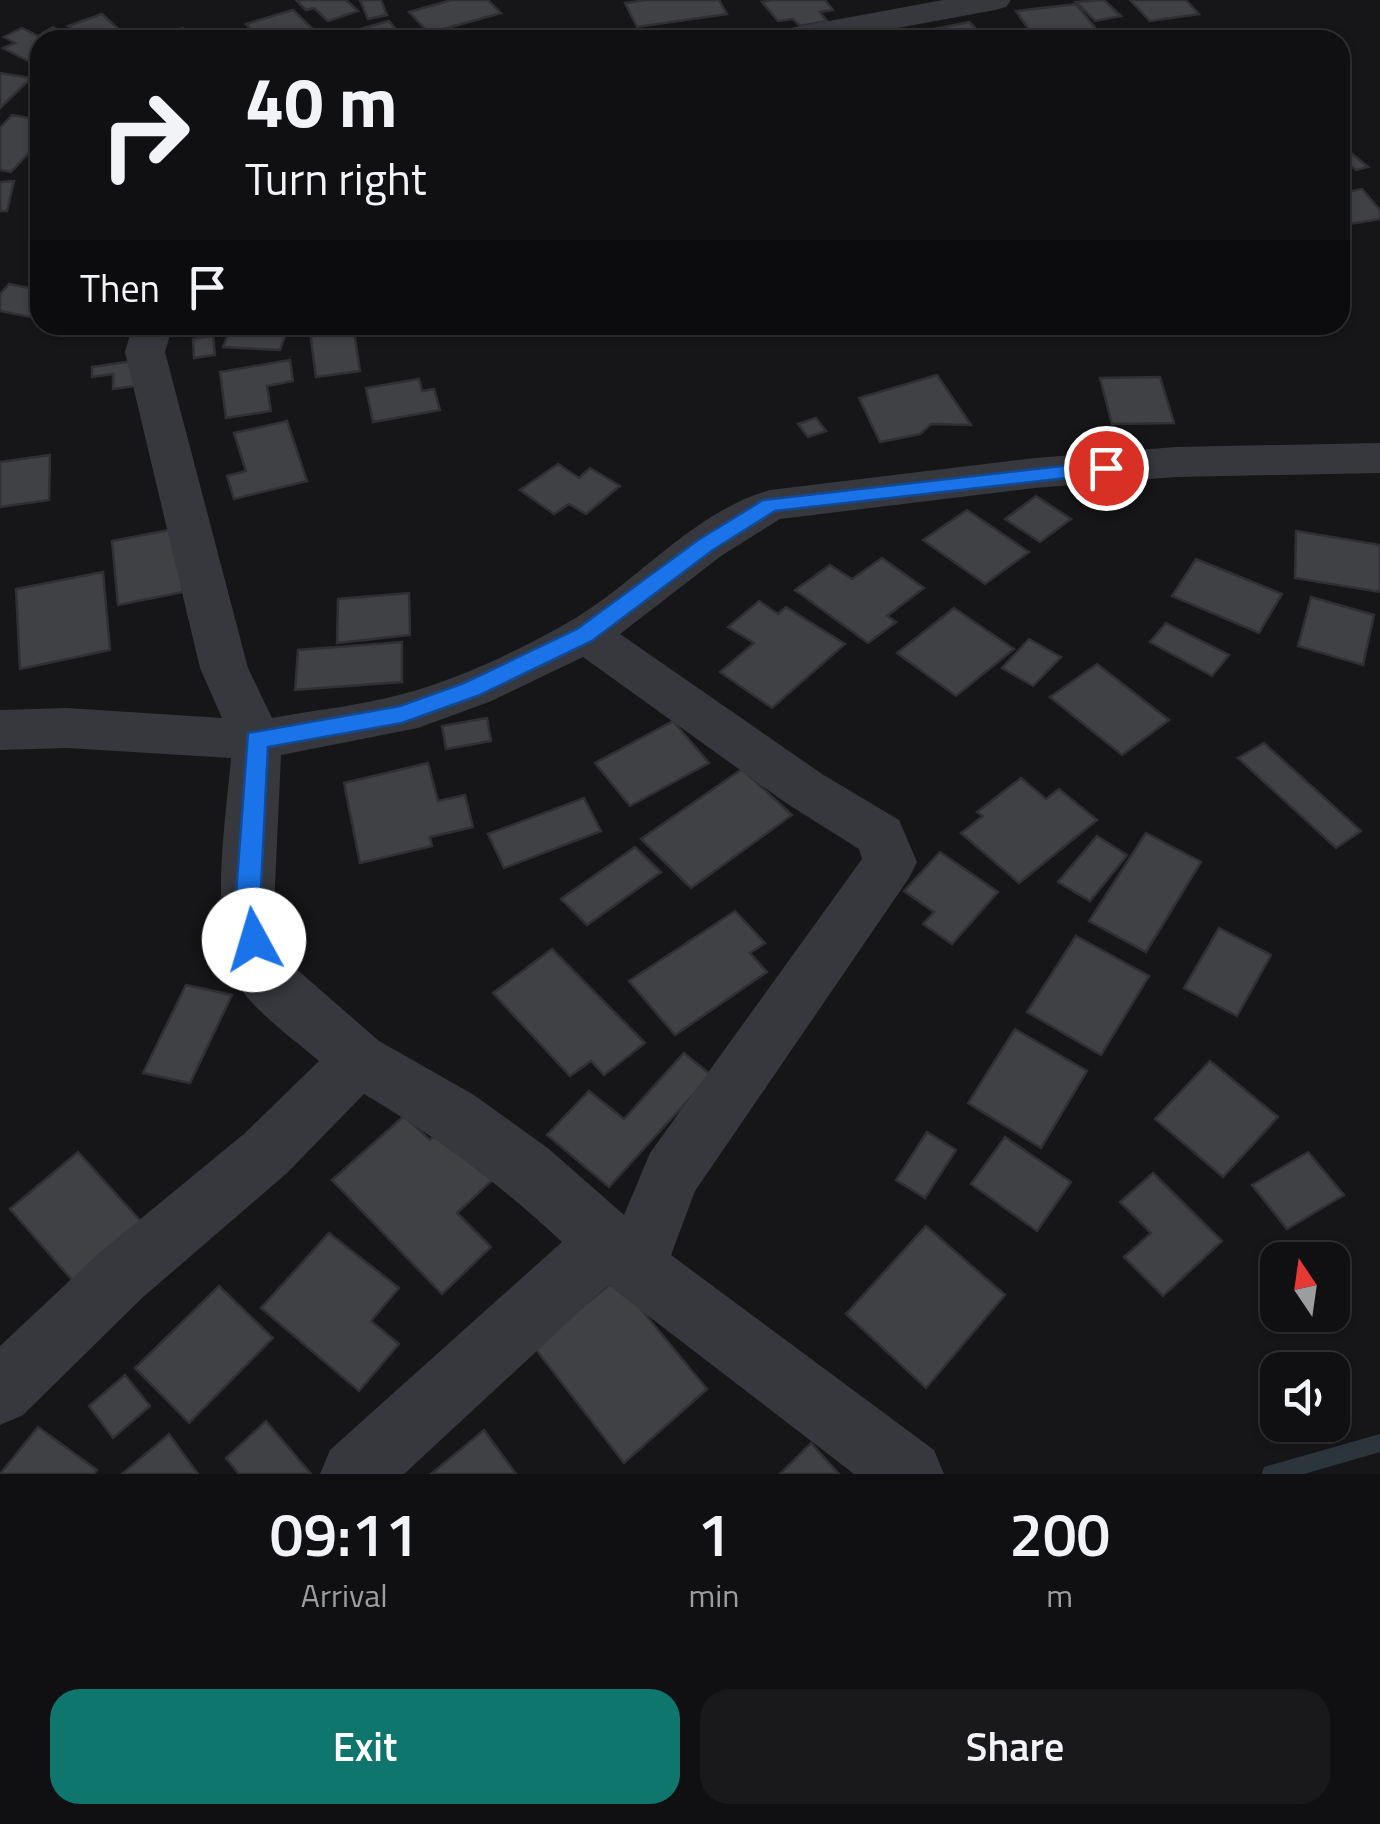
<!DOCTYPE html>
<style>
:root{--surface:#101012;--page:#19191b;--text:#f1f3f6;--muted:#9c9d9f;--line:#303032;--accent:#0f766e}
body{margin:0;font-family:"Titillium Web",sans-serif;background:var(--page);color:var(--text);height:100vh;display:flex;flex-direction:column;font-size:38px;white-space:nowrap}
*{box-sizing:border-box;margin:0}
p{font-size:32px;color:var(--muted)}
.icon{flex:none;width:55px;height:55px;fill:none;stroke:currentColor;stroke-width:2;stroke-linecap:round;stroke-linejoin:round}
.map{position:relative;height:1474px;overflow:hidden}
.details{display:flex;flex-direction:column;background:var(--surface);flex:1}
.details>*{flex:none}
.banner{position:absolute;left:30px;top:30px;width:1320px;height:305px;border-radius:30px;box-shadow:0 2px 8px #0004,0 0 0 2px var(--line);background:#101012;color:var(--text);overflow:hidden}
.needle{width:65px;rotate:347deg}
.tools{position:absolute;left:1260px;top:1242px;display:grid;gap:20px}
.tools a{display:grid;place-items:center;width:90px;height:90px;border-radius:20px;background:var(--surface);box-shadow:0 2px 8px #0004,0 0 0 2px var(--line);font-size:50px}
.pin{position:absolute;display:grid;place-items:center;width:85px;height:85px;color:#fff;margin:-42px;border:5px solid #fff;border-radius:50%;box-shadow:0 2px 10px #0007}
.me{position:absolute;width:110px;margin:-55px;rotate:354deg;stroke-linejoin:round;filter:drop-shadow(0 0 8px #0008)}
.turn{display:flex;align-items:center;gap:35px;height:210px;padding:0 50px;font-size:45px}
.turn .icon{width:130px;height:130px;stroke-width:2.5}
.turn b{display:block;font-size:70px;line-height:85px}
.then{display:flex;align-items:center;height:95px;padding:0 50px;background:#0003;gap:20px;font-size:38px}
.eta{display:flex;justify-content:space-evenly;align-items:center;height:170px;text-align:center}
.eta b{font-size:60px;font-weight:600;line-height:70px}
.primary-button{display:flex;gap:20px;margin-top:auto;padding:20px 50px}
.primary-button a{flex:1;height:115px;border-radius:30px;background:var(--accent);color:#fff;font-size:40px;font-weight:600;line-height:115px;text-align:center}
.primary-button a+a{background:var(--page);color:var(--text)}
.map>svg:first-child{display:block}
</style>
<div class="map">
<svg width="1380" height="1474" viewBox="0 0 1380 1474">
<rect width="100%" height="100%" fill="#161618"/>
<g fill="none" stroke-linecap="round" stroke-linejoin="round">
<polygon fill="#2c353c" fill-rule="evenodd" points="1380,1434 1380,1452 1304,1474 1262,1474 1264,1467 1271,1465"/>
</g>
<g fill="#404145" stroke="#303034" stroke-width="2.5">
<polygon points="296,0 346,0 358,11 328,21 314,8 306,10"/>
<polygon points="360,0 381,0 387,15 368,19"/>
<polygon points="452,0 488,0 501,13 429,33 409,12"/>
<polygon points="647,0 719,0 727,14 637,27 625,3"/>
<polygon points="773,0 825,0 833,10 820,12 827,21 800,26 793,19 778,21 762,2"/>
<polygon points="1104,0 1121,16 1095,21 1076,2"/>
<polygon points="1130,0 1186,0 1199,14 1150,21"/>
<polygon points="1076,4 1096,29 1034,37 1016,11"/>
<polygon points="293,10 319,35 305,40 261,40 246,24"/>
<polygon points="102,14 126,36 114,40 83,40 68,26"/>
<polygon points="389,21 404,39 347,40 342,34"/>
<polygon points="969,22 985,38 919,40 913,33"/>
<polygon points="53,27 79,40 40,40 40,67 3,48 15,43 4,37 22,28 38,36"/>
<polygon points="183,28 196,40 153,38"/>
<polygon points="0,73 31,78 0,108"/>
<polygon points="12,115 40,120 40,141 11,172 0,170 0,128"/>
<polygon points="1340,145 1341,145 1368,167 1356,170 1340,157"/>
<polygon points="14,181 7,211 0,211 0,182"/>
<polygon points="1362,189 1380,210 1380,219 1344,225 1340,220 1340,193"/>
<polygon points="9,284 40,290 40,305 30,317 0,311 0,294"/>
<polygon points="232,325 289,325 280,350 223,347"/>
<polygon points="309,325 353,325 360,371 316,377"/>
<polygon points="213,336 215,355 194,358 193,339"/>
<polygon points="140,360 142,385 113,389 113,374 92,377 92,367"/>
<polygon points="290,360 293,381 267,386 271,411 226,418 220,372"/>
<polygon points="937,375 971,425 931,424 920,434 880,442 859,398"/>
<polygon points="1160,377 1174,423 1112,424 1100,378"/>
<polygon points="419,379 422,391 434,389 440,410 373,422 366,388"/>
<polygon points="816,418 826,431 808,437 798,424"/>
<polygon points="287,421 307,481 234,499 227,476 246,471 234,433"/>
<polygon points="50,455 49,500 0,507 0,462"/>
<polygon points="558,464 579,478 590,468 620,486 586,514 569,504 554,514 520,490"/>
<polygon points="1036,496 1071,519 1040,542 1005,519"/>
<polygon points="967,510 1029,552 985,584 923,540"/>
<polygon points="174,529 183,592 118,605 112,541"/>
<polygon points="1296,531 1380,545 1380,592 1295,578"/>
<polygon points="882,558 924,588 887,616 896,622 868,643 795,590 830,565 852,579"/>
<polygon points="1196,559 1282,594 1259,633 1172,596"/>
<polygon points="103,572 110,650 20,669 16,589"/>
<polygon points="409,593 410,635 337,643 338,599"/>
<polygon points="1311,597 1374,615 1363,665 1298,646"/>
<polygon points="759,601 778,614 786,607 845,644 772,708 720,672 754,643 728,627"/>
<polygon points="954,608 1014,649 956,696 897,653"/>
<polygon points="1166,623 1229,655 1212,676 1150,642"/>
<polygon points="1029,639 1061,657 1033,686 1002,668"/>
<polygon points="402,642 402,682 295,690 298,650"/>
<polygon points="1097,664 1169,720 1122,755 1050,697"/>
<polygon points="487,718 491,741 446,749 442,726"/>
<polygon points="673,721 709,763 630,806 595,763"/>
<polygon points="1264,743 1361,831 1336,848 1238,758"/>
<polygon points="428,763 438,801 465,795 473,827 430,837 432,846 360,863 344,783"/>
<polygon points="742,769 792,815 691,888 641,839"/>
<polygon points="1021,778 1046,799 1059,789 1097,820 1019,883 961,833 983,816 977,812"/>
<polygon points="584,798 601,831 504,868 488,834"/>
<polygon points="1146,833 1201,862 1146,952 1089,921"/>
<polygon points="1097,836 1127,855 1090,901 1058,882"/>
<polygon points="635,847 661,872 587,925 561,899"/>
<polygon points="940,852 998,892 952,944 923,924 934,912 904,891"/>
<polygon points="735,911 765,943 750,953 767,972 675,1035 629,981"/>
<polygon points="1219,928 1271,955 1237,1016 1184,988"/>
<polygon points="1076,936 1149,976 1101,1055 1027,1012"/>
<polygon points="552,949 645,1043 604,1075 591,1061 570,1076 493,993"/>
<polygon points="186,985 232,995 190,1083 143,1073"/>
<polygon points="1015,1029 1087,1071 1041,1148 968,1103"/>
<polygon points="684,1053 711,1075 609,1187 547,1135 589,1091 624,1119"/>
<polygon points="1210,1061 1278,1117 1223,1177 1155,1119"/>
<polygon points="404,1116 430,1140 449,1122 501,1172 457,1213 491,1247 442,1294 332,1180"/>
<polygon points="927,1132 956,1150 925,1198 896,1180"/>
<polygon points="1005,1137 1071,1182 1037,1231 971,1184"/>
<polygon points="78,1152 155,1237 87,1297 10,1209"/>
<polygon points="1308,1152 1344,1195 1287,1229 1252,1185"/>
<polygon points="1153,1173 1222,1241 1163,1296 1124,1257 1151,1233 1120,1202"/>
<polygon points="926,1226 1005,1295 926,1388 846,1314"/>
<polygon points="329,1233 399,1288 371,1321 399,1344 359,1391 261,1308"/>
<polygon points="616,1279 707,1389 624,1463 534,1347"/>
<polygon points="219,1286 273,1338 189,1423 135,1368"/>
<polygon points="125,1375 150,1406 113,1438 89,1406"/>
<polygon points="266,1421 311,1474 239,1474 226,1458"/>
<polygon points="38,1427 97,1470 94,1474 0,1474"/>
<polygon points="484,1430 516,1474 431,1474"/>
<polygon points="169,1434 198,1474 122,1474"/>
<polygon points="811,1443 839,1474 780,1474"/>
</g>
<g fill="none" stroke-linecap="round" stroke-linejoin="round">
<g fill="#37383d" fill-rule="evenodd">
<polygon points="943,0 1011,0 1006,7 995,10 833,40 764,40 768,33 780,30"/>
<path d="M133,325H173L165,352L248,668L272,718C314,710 358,706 399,695C456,680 516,652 567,623C636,584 692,512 770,490L1035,458L1176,447L1380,443V473L1176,477L1035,488L780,519L721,556L620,634L822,774L899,820L917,862L909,878L695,1191L671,1255L934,1450L944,1474H854L608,1285L404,1474H320L330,1450L562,1242C501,1185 437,1137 364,1094L287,1173L142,1298L23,1415L0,1425V1346L98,1254L245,1133L319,1061C296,1041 254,1011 240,987C207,932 226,820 231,758L67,748L0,750V710L67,708L222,718L200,668L125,352ZM583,657L786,803L859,849L862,859L650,1153L624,1215L549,1149L474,1095L379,1041L286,960L274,907L281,755L418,728L489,702Z"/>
</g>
</g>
<polygon fill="#1a73e8" stroke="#114b97" stroke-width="2.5" points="1106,461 1115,468 1112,473 775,511 713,550 592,641 480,695 402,723 268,747 260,908 267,940 263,948 254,951 245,948 235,908 248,733 400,706 464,683 577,629 698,540 763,500"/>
</svg>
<div class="tools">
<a><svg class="needle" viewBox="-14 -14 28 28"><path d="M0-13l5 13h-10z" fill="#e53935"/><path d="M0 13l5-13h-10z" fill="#9c9d9f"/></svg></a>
<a><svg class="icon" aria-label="sound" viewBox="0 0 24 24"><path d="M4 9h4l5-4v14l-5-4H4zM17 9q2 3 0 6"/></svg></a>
</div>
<div class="pin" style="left:1106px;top:468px;background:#d93025"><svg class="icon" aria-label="arrive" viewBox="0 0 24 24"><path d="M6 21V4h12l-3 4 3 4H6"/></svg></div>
<svg class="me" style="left:254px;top:940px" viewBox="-20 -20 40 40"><circle r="19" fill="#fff"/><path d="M0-13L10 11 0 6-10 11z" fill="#1a73e8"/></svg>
<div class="banner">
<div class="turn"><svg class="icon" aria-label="right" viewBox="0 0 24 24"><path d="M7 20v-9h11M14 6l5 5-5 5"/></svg><div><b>40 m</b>Turn right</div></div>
<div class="then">Then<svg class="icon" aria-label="arrive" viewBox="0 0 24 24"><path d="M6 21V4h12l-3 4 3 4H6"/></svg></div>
</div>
</div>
<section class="details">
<div class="eta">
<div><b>09:11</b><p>Arrival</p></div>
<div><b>1</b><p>min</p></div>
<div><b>200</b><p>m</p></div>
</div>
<div class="primary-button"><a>Exit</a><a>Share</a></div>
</section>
